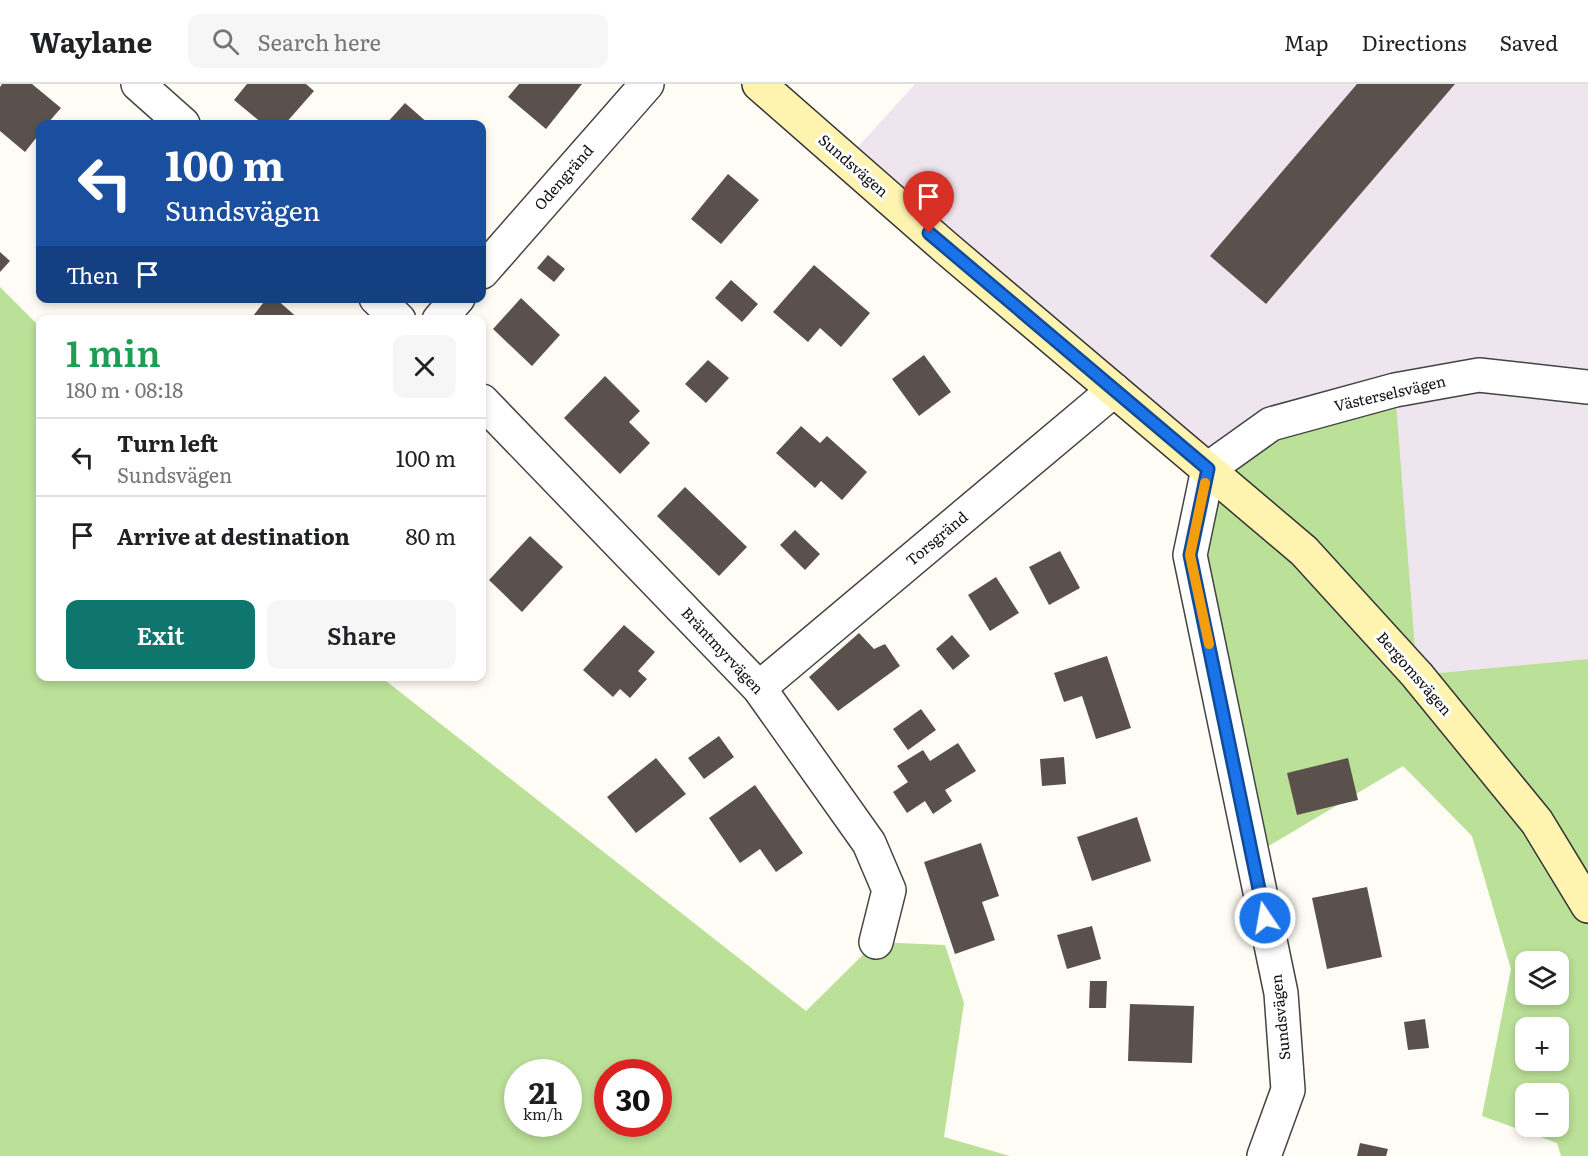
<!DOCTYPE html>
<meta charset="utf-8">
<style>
:root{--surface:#fff;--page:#f6f6f6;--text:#202124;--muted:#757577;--line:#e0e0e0;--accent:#0f766e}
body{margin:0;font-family:Literata,serif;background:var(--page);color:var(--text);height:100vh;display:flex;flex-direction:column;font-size:22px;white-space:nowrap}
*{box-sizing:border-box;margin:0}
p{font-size:20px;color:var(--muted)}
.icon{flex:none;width:33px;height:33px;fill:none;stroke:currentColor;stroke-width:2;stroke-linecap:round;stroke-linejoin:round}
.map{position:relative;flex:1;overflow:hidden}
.drawer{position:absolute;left:36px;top:231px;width:450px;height:366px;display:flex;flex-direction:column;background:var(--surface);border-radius:12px;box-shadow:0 3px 9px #0003}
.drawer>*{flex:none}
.banner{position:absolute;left:36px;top:36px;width:450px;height:183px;border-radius:12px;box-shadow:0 3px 9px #0003;background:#1a4fa0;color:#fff;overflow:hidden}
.tools{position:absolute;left:1515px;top:867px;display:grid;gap:12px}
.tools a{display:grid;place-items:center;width:54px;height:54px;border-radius:12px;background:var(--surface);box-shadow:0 3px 9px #0003;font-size:30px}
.speed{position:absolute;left:504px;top:975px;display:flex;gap:12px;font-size:30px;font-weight:700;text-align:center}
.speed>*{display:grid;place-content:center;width:78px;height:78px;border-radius:50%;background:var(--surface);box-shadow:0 3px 9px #0003;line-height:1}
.speed small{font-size:15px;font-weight:400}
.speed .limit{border:9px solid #d22;background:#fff;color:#111}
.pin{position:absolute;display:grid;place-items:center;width:51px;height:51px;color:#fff;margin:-62px -26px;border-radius:50% 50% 50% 0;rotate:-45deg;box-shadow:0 0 6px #0007}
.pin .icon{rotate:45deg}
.me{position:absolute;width:66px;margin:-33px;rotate:348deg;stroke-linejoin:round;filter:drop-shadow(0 0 4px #0008)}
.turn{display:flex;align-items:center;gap:21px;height:126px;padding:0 30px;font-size:27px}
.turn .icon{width:78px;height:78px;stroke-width:2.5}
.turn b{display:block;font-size:42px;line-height:51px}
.then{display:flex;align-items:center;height:57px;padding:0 30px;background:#0003;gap:12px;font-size:22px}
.round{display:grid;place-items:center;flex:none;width:63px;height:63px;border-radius:12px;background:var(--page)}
.summary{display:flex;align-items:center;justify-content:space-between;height:102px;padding:0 30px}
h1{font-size:36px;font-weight:600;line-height:45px;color:#1e9e55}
.button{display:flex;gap:12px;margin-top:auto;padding:12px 30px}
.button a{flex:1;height:69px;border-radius:12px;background:var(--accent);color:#fff;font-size:24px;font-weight:600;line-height:69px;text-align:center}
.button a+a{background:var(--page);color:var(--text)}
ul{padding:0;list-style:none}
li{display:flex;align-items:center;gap:18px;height:78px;padding:0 30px;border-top:2px solid var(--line)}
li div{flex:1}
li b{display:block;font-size:22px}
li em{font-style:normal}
header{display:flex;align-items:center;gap:36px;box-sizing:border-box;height:84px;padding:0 30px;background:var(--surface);border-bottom:2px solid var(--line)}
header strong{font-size:28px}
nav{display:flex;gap:33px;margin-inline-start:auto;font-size:21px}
.search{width:420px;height:54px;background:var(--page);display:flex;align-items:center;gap:15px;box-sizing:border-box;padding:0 21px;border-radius:12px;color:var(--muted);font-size:22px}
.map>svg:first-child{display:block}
</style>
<header>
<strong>Waylane</strong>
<div class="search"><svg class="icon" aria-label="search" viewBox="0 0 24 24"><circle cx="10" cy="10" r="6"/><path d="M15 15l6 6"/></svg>Search here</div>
<nav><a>Map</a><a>Directions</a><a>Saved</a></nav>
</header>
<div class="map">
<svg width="1588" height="1072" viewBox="0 0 1588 1072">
<rect width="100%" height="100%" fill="#fffcf5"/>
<polygon fill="#eee5ef" points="915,0 1588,0 1588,575 1417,591 1208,385 846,76"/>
<g fill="#bbe098" fill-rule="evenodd">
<path d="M0,203L40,243V592L381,593L806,927L876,858L945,861L964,919L944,1053L1010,1072H0ZM518,988H568V1040H518ZM608,988H658V1040H608Z"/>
<path d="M1395,306L1417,591L1588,575V1072H1561L1557,1059L1482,1032L1511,885L1472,752L1403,682L1252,772L1190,471L1208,385L1271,340ZM1526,878H1558V910H1526ZM1526,944H1558V976H1526ZM1526,1010H1558V1042H1526Z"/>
</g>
<g fill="#5b514c">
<polygon points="2,0 32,0 61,24 47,40 40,40 40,49 25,68 0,47 0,3"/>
<polygon points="247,0 306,0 314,7 285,40 263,40 234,16"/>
<polygon points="519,0 582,0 546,45 508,13"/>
<polygon points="1357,0 1455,0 1266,220 1210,172"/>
<polygon points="405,19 429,40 386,40"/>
<polygon points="728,90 759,116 721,160 691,135"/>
<polygon points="0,168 10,177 0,188"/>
<polygon points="548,171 565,185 554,198 537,184"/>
<polygon points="814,181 870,229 841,263 820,244 808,258 773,228"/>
<polygon points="731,196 758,220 742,238 715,214"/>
<polygon points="267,214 275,214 300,236 250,236"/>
<polygon points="521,214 560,251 532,282 493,245"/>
<polygon points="924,271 951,308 919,332 892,295"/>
<polygon points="708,276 729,294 706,319 685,300"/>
<polygon points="605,292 640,327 629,338 650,359 620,390 564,334"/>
<polygon points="801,342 820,359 827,352 867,388 842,416 821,397 815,404 776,369"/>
<polygon points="685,403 747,463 719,492 657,432"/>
<polygon points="795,446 820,470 805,486 780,461"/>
<polygon points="530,452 563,483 522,528 489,496"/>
<polygon points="1060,467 1080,504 1049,521 1029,483"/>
<polygon points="996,493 1019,529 990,547 968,511"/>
<polygon points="624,541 655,568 638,587 647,595 630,614 620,605 613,613 583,586"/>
<polygon points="859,549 874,565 885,560 900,582 838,627 809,593"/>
<polygon points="952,551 970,572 953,586 936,565"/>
<polygon points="1107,572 1131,644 1096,655 1082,612 1064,618 1054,589"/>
<polygon points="921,625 936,646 908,666 893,645"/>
<polygon points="719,652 734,673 704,695 688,674"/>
<polygon points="958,659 976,687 945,706 952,717 933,730 925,717 907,729 893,708 908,698 897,682 923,666 930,677"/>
<polygon points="1064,673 1066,700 1042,702 1040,675"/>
<polygon points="656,674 686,710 636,749 607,713"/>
<polygon points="1348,674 1358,716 1297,731 1287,689"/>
<polygon points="755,701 803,769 776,788 760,765 740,779 709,734"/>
<polygon points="1137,733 1151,777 1092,797 1077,753"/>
<polygon points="981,759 999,812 982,818 995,856 955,870 924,778"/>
<polygon points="1367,803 1382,873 1327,885 1312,814"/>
<polygon points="1092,842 1101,875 1067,885 1057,851"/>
<polygon points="1090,897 1107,897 1106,924 1089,924"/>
<polygon points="1130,920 1194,922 1192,979 1128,977"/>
<polygon points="1425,935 1429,964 1408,966 1404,938"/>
<polygon points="1360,1059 1388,1065 1386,1072 1357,1072"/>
</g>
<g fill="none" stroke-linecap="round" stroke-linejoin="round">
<defs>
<g id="street">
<polyline points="138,0 183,40"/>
<polyline points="482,188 647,0"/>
<polyline points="376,214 399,236"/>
<polyline points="439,236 458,214"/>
<polyline points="482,317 759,604 869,759 889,806 876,858"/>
<polyline points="759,604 1114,306"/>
<polyline points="1264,1072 1288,1006 1281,909 1190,471 1208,385 1271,340 1395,306 1479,291 1588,303"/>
</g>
<polyline id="secondary" points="759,0 945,163 1304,467 1417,591 1537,738 1588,822"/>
</defs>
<use href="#street" stroke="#444" stroke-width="36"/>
<use href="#secondary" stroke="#333" stroke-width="36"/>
<use href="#street" stroke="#fff" stroke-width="33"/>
<use href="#secondary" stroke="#fff3b0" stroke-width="33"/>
</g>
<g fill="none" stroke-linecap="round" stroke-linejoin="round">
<defs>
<polyline id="route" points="929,149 1208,385 1190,471 1265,834"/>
</defs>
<use href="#route" stroke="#114b97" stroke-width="15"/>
<use href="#route" stroke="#1a73e8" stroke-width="10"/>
<polyline stroke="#f59e0b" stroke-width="10" points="1205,399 1190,471 1209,560"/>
</g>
<g text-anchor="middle" stroke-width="6" stroke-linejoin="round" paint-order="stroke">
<g font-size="15" fill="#111" stroke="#fff">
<text transform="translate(853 82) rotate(41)" y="5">Sundsvägen</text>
<text transform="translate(564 94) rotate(-49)" y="5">Odengränd</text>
<text transform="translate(1390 310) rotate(-13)" y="5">Västerselsvägen</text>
<text transform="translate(937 455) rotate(-40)" y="5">Torsgränd</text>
<text transform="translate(722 567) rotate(47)" y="5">Bräntmyrvägen</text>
<text transform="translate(1414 590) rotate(49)" y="5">Bergomsvägen</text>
<text transform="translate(1281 933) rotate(-96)" y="5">Sundsvägen</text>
</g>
</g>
</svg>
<div class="tools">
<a><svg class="icon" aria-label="layers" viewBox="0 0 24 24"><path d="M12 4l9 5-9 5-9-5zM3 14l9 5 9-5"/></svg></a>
<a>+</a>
<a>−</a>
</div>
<div class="speed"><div>21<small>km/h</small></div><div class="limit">30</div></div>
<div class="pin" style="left:929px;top:149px;background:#d93025"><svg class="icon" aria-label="arrive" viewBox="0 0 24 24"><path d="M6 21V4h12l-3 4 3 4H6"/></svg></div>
<svg class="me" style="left:1265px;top:834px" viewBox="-20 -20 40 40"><circle r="17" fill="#1a73e8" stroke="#fff" stroke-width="3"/><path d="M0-11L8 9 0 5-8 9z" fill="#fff"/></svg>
<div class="banner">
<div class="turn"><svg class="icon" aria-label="left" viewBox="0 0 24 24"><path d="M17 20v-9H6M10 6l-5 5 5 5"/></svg><div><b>100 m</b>Sundsvägen</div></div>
<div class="then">Then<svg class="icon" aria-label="arrive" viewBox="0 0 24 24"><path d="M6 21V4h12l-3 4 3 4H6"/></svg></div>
</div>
<section class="drawer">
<div class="summary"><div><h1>1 min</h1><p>180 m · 08:18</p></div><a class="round"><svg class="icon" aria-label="close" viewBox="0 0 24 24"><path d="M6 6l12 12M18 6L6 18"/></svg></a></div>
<ul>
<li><svg class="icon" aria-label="left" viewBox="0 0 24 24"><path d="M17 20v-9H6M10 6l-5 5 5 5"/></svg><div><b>Turn left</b><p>Sundsvägen</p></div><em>100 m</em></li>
<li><svg class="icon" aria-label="arrive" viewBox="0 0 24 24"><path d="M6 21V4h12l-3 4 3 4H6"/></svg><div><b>Arrive at destination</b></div><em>80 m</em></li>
</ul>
<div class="button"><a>Exit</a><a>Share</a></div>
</section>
</div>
